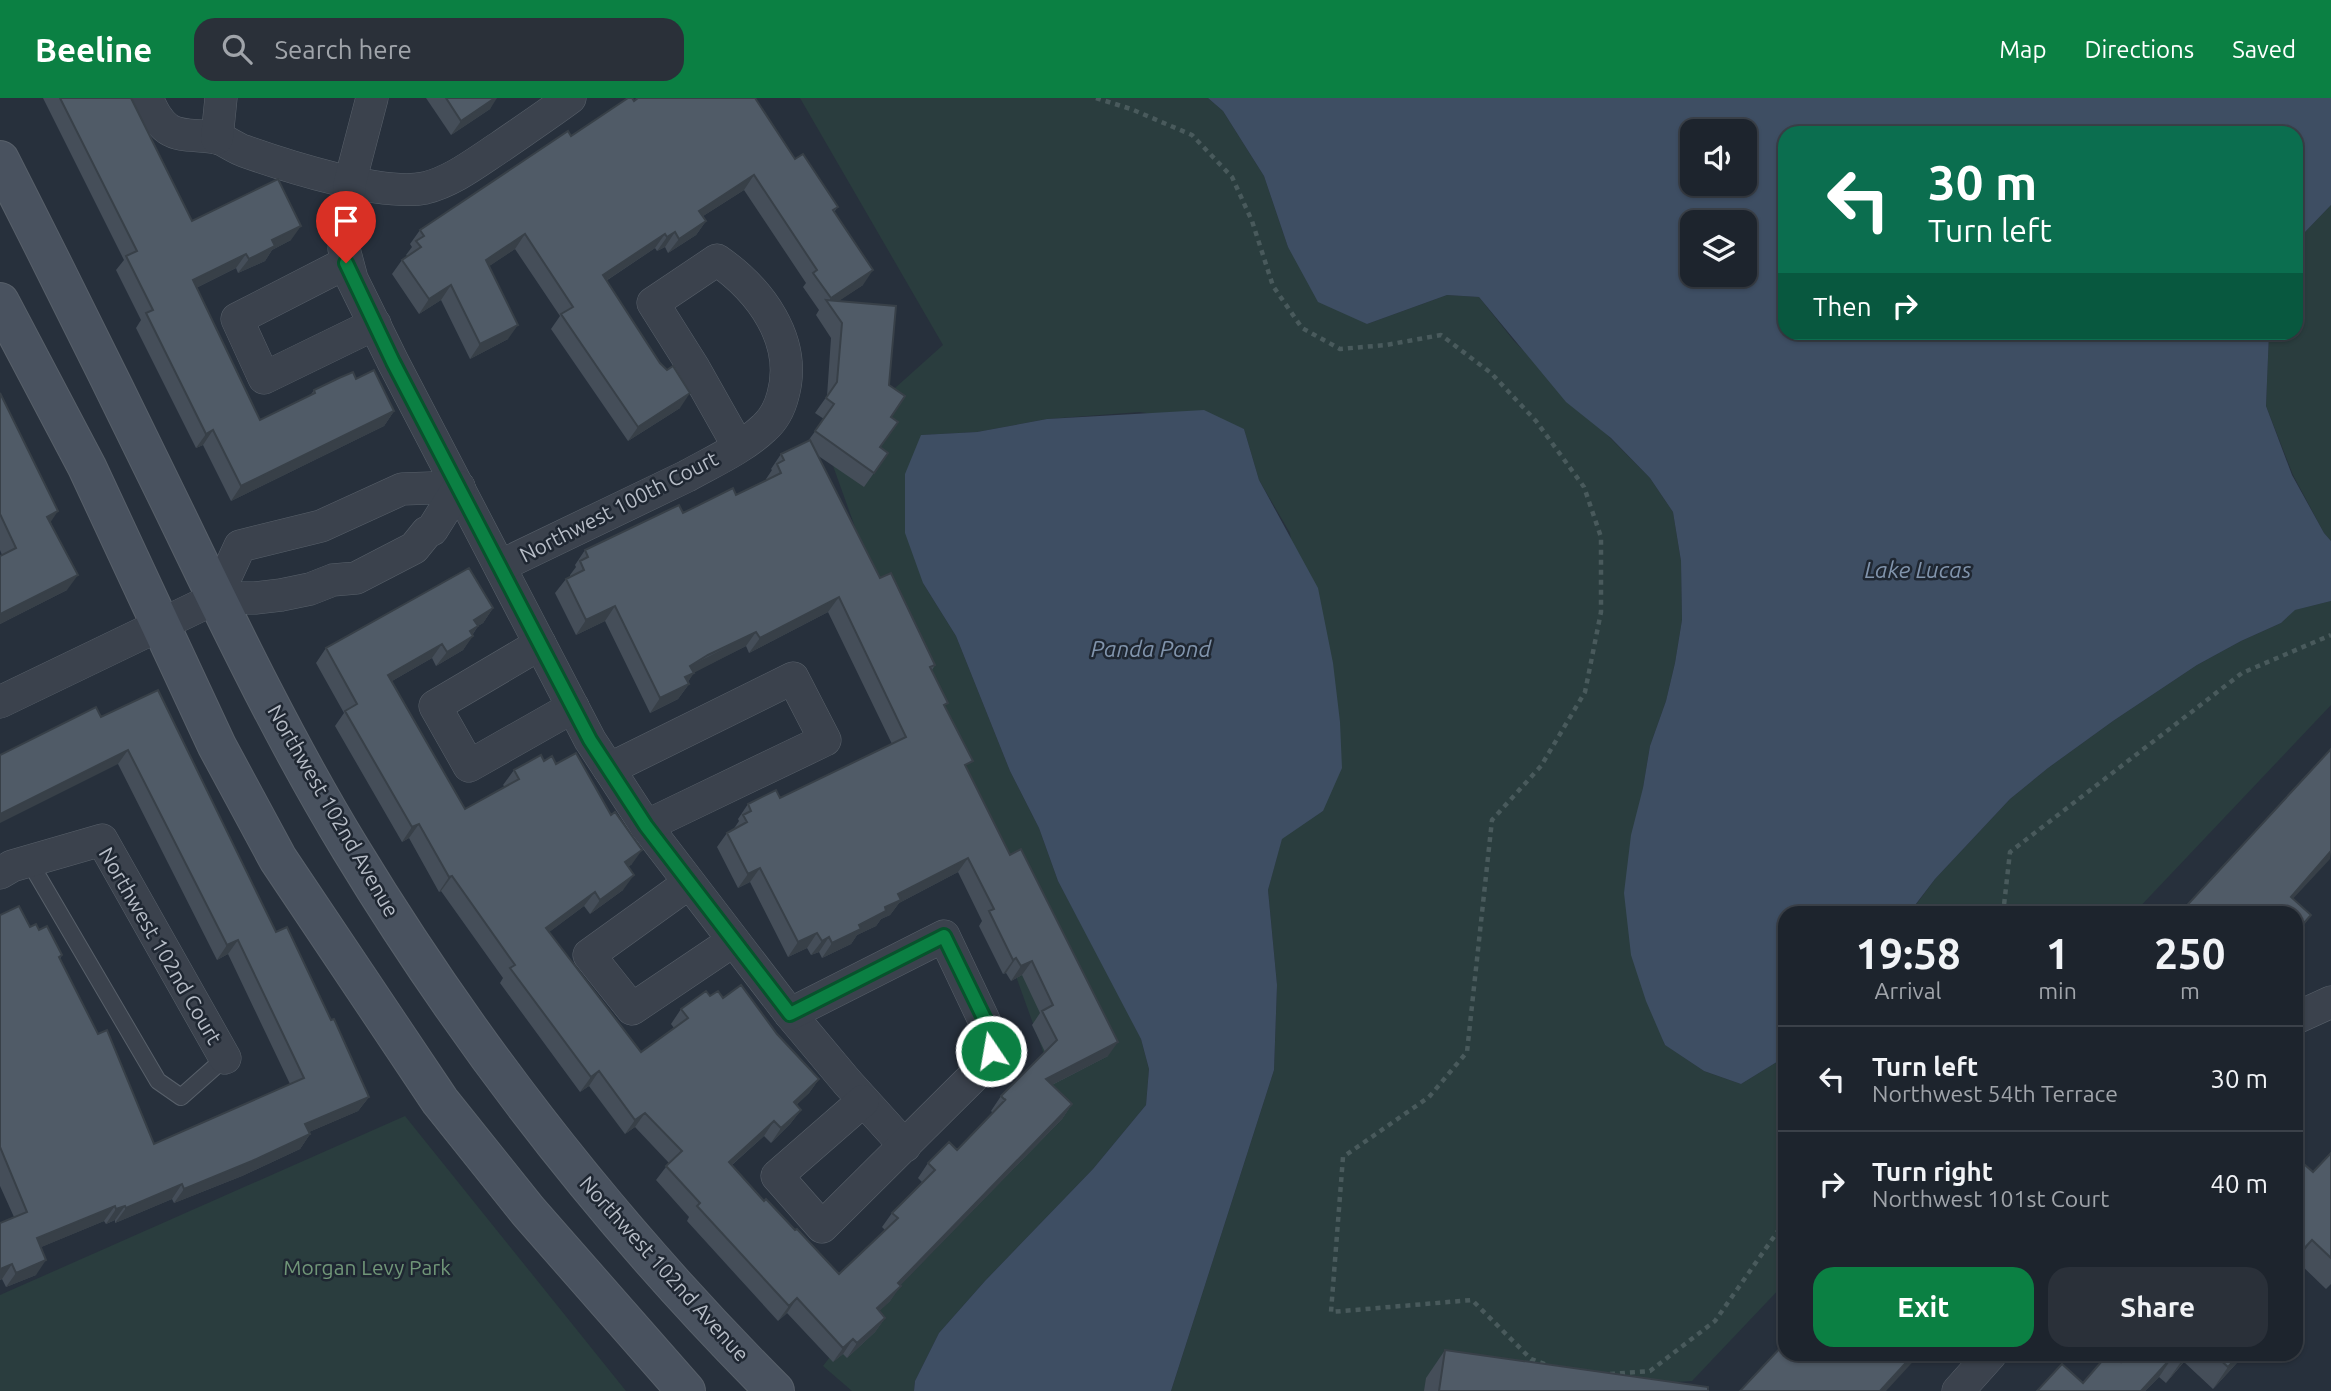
<!DOCTYPE html>
<style>
:root{--surface:#1d242d;--page:#2a3039;--text:#f1f3f6;--muted:#a0a4aa;--line:#3b4149;--accent:#0b8043}
body{margin:0;font-family:Ubuntu,sans-serif;background:var(--page);color:var(--text);height:100vh;display:flex;flex-direction:column;font-size:26px;white-space:nowrap}
*{box-sizing:border-box;margin:0}
p{font-size:23px;color:var(--muted)}
.icon{flex:none;width:38px;height:38px;fill:none;stroke:currentColor;stroke-width:2;stroke-linecap:round;stroke-linejoin:round}
.map{position:relative;flex:1;overflow:hidden}
.panel{position:absolute;left:1778px;top:808px;width:525px;height:455px;display:flex;flex-direction:column;background:var(--surface);border-radius:21px;box-shadow:0 2px 5px #0004,0 0 0 2px var(--line)}
.panel>*{flex:none}
.banner{position:absolute;left:1778px;top:28px;width:525px;height:214px;border-radius:21px;box-shadow:0 2px 5px #0004,0 0 0 2px var(--line);background:#0b6e4f;color:#fff;overflow:hidden}
.controls{position:absolute;left:1680px;top:21px;display:grid;gap:14px}
.controls a{display:grid;place-items:center;width:77px;height:77px;border-radius:14px;background:var(--surface);box-shadow:0 2px 5px #0004,0 0 0 2px var(--line);font-size:35px}
.pin{position:absolute;display:grid;place-items:center;width:60px;height:60px;color:#fff;margin:-72px -30px;border-radius:50% 50% 50% 0;rotate:-45deg;box-shadow:0 0 7px #0007}
.pin .icon{rotate:45deg}
.me{position:absolute;width:77px;margin:-38px;rotate:348deg;stroke-linejoin:round;filter:drop-shadow(0 0 5px #0008)}
.turn{display:flex;align-items:center;gap:24px;height:147px;padding:0 35px;font-size:32px}
.turn .icon{width:91px;height:91px;stroke-width:2.5}
.turn b{display:block;font-size:49px;line-height:60px}
.then{display:flex;align-items:center;height:66px;padding:0 35px;background:#0003;gap:14px;font-size:26px}
.eta{display:flex;justify-content:space-evenly;align-items:center;height:119px;text-align:center}
.eta b{font-size:42px;font-weight:700;line-height:49px}
.cta{display:flex;gap:14px;margin-top:auto;padding:14px 35px}
.cta a{flex:1;height:80px;border-radius:21px;background:var(--accent);color:#fff;font-size:28px;font-weight:700;line-height:80px;text-align:center}
.cta a+a{background:var(--page);color:var(--text)}
ul{padding:0;list-style:none}
li{display:flex;align-items:center;gap:21px;height:105px;padding:0 35px;border-top:2px solid var(--line)}
li div{flex:1}
li b{display:block;font-size:26px}
li em{font-style:normal}
header{display:flex;align-items:center;gap:42px;box-sizing:border-box;height:98px;padding:0 35px;background:var(--accent);color:#fff}
header strong{font-size:33px}
nav{display:flex;gap:38px;margin-inline-start:auto;font-size:24px}
.search{width:490px;height:63px;background:var(--page);display:flex;align-items:center;gap:18px;box-sizing:border-box;padding:0 24px;border-radius:21px;color:var(--muted);font-size:26px}
.map>svg:first-child{display:block}
</style>
<header>
<strong>Beeline</strong>
<div class="search"><svg class="icon" aria-label="search" viewBox="0 0 24 24"><circle cx="10" cy="10" r="6"/><path d="M15 15l6 6"/></svg>Search here</div>
<nav><a>Map</a><a>Directions</a><a>Saved</a></nav>
</header>
<div class="map">
<svg width="2331" height="1293" viewBox="0 0 2331 1293">
<rect width="100%" height="100%" fill="#27303c"/>
<g fill="#2a3d3e">
<polygon points="800,0 1208,0 1223,13 1264,78 1288,149 1367,226 1447,197 1479,199 1514,243 1650,380 1673,414 1681,463 1682,522 1675,565 1666,603 1650,648 1643,690 1664,946 1704,973 1741,986 1785,959 1785,1185 1692,1283 1526,1293 1171,1293 1274,972 1277,887 1268,792 1282,740 1323,713 1290,435 1259,382 1244,331 1140,314 1047,321 977,334 921,337 923,485 956,538 1010,673 1039,730 1058,783 1125,907 1141,941 1149,971 1146,1007 1093,1071 985,1183 939,1235 915,1283 914,1293 852,1293 823,1268 1050,973 827,351 943,247"/>
<polygon points="2331,107 2331,443 2324,435 2293,377 2266,308 2269,235 2296,234 2296,153 2305,134"/>
<polygon points="2331,503 2331,607 2134,815 1909,816 1935,781 2010,701 2048,670 2113,623 2197,567 2241,543 2281,525 2294,512"/>
<polygon points="405,1018 626,1293 0,1293 0,1197"/>
</g>
<g fill="#3e4e63" fill-rule="evenodd">
<path d="M1208,0H2331V107L2305,134L2296,153V35H1785V234L2269,235L2266,308L2292,377L2324,435L2331,443V503L2295,512L2281,525L2241,543L2197,567L2113,623L2048,670L2010,701L1935,781L1909,815L1785,816V959L1741,986L1704,973L1665,947L1646,903L1631,857L1624,795L1631,737L1643,690L1650,648L1666,603L1675,565L1682,522L1681,463L1673,414L1650,380L1611,340L1566,304L1479,199L1447,197L1367,226L1318,204L1288,149L1264,78L1223,13ZM1692,33H1745V86H1692ZM1692,124H1745V177H1692Z"/>
<polygon points="1204,312 1244,331 1259,382 1318,490 1333,565 1340,624 1342,670 1323,713 1282,741 1268,792 1277,887 1274,972 1171,1293 914,1293 915,1283 939,1235 985,1183 1093,1071 1146,1007 1149,971 1141,941 1058,783 1039,730 1010,673 956,538 923,485 905,435 905,376 921,337 977,334 1047,321"/>
</g>
<g fill="none" stroke-linecap="round" stroke-linejoin="round">
<defs>
<polyline id="lane" points="29,763 158,983 181,999 225,960"/>
<g id="street">
<path d="M147,0C152,11 157,23 168,31C183,41 203,35 220,41C228,44 235,50 244,53C286,68 383,99 425,90C453,83 477,64 500,49C523,33 547,17 570,0"/>
<polyline points="372,0 350,84 344,151 352,181 393,264 590,642 646,728 790,916 847,984 905,1048"/>
<polyline points="217,40 221,0"/>
<polyline points="346,165 237,221 264,280 375,226"/>
<path d="M500,468L687,378C712,364 743,350 764,330C773,322 780,309 783,297C798,242 760,192 717,162L653,205L694,270L738,348"/>
<polyline points="216,500 240,448 321,428 402,391 459,389"/>
<polyline points="540,546 435,608 469,668 573,609"/>
<polyline points="0,604 216,500 255,500 281,497 310,491 333,482 356,480 414,450 427,434 432,432 459,389"/>
<polyline points="609,671 793,580 825,642 646,728"/>
<polyline points="0,775 12,768 102,742 225,960"/>
<polyline points="689,785 589,857 632,911 733,843"/>
<polyline points="790,916 944,838 990,935 991,953 987,965 822,1129 777,1078 863,1003"/>
<polyline points="2296,920 2331,904"/>
<polyline points="1958,1293 1991,1256"/>
</g>
<g id="secondary">
<path d="M0,62C62,184 123,307 183,431C235,539 288,648 350,750C470,948 611,1129 775,1293"/>
<polyline points="0,204 87,369 217,648 278,761 440,1003 528,1113 686,1293"/>
</g>
</defs>
<use href="#lane" stroke="#58606a" stroke-width="18"/>
<use href="#street" stroke="#58606a" stroke-width="33"/>
<use href="#secondary" stroke="#58606a" stroke-width="40"/>
<g stroke="#495a5c" stroke-width="4.5" stroke-dasharray="5 5" stroke-linecap="butt">
<polyline points="1096,0 1131,11 1192,37 1232,79 1252,123 1273,188 1302,230 1340,251 1386,247 1441,237 1491,275 1536,323 1584,389 1601,439 1601,514 1585,594 1541,668 1492,722 1467,954 1429,999 1343,1059 1331,1214 1472,1202 1531,1261 1547,1267"/>
<polyline points="2003,816 2010,754 2242,575 2331,537"/>
<polyline points="1610,1276 1650,1273 1715,1223 1785,1123"/>
</g>
<use href="#lane" stroke="#3b424d" stroke-width="16"/>
<use href="#street" stroke="#3b424d" stroke-width="32"/>
<use href="#secondary" stroke="#49525f" stroke-width="38"/>
</g>
<g fill="#454e59">
<polygon points="43,0 131,0 192,123 291,142 272,152 265,163 238,175 236,170 196,190 260,322 310,298 314,292 356,281 394,313 384,328 231,403 203,347 196,350 136,230 141,222 116,172 124,162"/>
<polygon points="426,0 495,0 490,11 451,37"/>
<polygon points="634,3 795,61 838,109 834,114 863,187 838,203 889,287 891,319 880,349 888,355 864,389 817,357 880,480 935,567 932,572 967,671 1108,958 1052,987 1072,1006 1062,1021 900,1187 890,1203 879,1213 885,1220 875,1234 847,1260 843,1256 833,1264 787,1215 778,1223 687,1123 689,1119 656,1082 669,1065 635,1029 625,1036 589,988 580,994 500,885 503,880 441,793 439,794 409,740 402,744 335,628 344,615 316,565 326,550 493,510 483,525 478,528 463,552 436,568 432,560 392,583 465,711 505,689 503,687 514,672 544,663 556,666 632,766 628,769 623,792 590,816 584,808 549,834 641,954 674,930 671,926 681,911 710,898 723,900 777,936 819,981 809,995 796,1007 801,1012 790,1026 771,1045 764,1038 732,1067 764,1103 839,1176 885,1132 882,1129 892,1115 922,1084 918,1080 928,1065 957,1052 993,1015 991,1013 1001,998 1045,954 1032,927 1040,915 1022,877 1011,883 1006,875 1003,876 979,828 982,823 958,774 899,805 890,817 881,821 876,828 857,837 851,846 822,860 819,854 811,857 807,850 788,859 750,784 738,790 717,749 727,735 733,732 739,723 738,721 748,706 780,700 892,646 828,514 749,555 746,548 698,572 693,575 688,584 689,586 678,601 650,615 605,523 576,537 555,495 566,481 570,478 570,477 576,469 575,467 585,452 683,415 736,397 767,382 766,381 772,372 771,371 781,356 808,343 824,321 815,315 827,298 831,240 816,217 819,212 803,189 806,185 744,92 703,118 706,123 696,137 668,155 665,149 657,153 655,150 606,183 680,310 628,343 551,231 560,218 515,151 489,168 508,241 470,261 441,202 419,216 392,176 402,162 407,158 406,157 412,149 410,146 420,132 571,38"/>
<polygon points="0,295 51,424 67,492 0,526 0,458 2,457 0,452"/>
<polygon points="158,592 276,834 369,999 358,1013 309,1034 310,1036 300,1051 242,1078 174,1105 172,1101 115,1125 115,1122 106,1126 104,1123 41,1149 36,1177 6,1189 2,1181 0,1182 0,1125 14,1119 0,1088 0,817 39,832 62,857 60,861 154,1046 290,986 228,856 217,862 118,666 101,619"/>
<polygon points="2331,1055 2331,1186 2326,1191 2297,1163 2313,1074"/>
<polygon points="1445,1252 1708,1293 1424,1293 1426,1280"/>
<polygon points="2127,1256 2245,1256 2213,1291 2184,1264 2166,1285 2159,1279 2145,1293 2037,1293 2083,1285 2121,1264"/>
</g>
<g fill="#384048">
<polygon points="495,0 497,0 490,11 451,37 461,23"/>
<polygon points="754,77 744,92 689,127 699,113"/>
<polygon points="706,123 696,137 668,155 679,141"/>
<polygon points="301,128 291,142 272,152 265,163 238,175 249,161 272,142"/>
<polygon points="675,134 665,149 657,153 667,139"/>
<polygon points="525,136 515,151 476,177 486,162"/>
<polygon points="665,136 655,150 592,192 603,177"/>
<polygon points="246,156 236,170 182,197 193,182"/>
<polygon points="873,172 863,187 830,209 828,205 831,200"/>
<polygon points="451,187 441,202 419,216 429,201"/>
<polygon points="518,227 508,241 470,261 480,246"/>
<polygon points="690,295 680,310 628,343 638,329"/>
<polygon points="394,313 384,328 231,403 241,388"/>
<polygon points="213,332 203,347 196,350 206,336"/>
<polygon points="58,413 48,428 47,419"/>
<polygon points="78,477 67,492 0,526 0,516"/>
<polygon points="839,499 828,514 749,555 760,540"/>
<polygon points="615,508 605,523 576,537 586,522"/>
<polygon points="493,510 483,525 464,536 474,522"/>
<polygon points="478,528 470,540 473,538 463,552 436,568 447,554 470,533"/>
<polygon points="756,534 746,548 680,582 690,568"/>
<polygon points="442,546 432,560 378,591 388,577"/>
<polygon points="694,575 685,588 689,586 678,601 650,615 660,600 685,579"/>
<polygon points="128,652 118,666 0,725 0,716"/>
<polygon points="419,726 409,740 402,744 412,729"/>
<polygon points="642,752 632,766 614,779 625,764"/>
<polygon points="2331,753 2330,761 2289,805 2291,799"/>
<polygon points="968,760 958,774 899,805 890,817 881,821 876,828 857,837 851,846 822,860 832,845 885,809 898,796"/>
<polygon points="760,770 750,784 738,790 748,776"/>
<polygon points="634,777 623,792 590,816 600,802"/>
<polygon points="452,778 441,793 439,794 449,779"/>
<polygon points="595,794 584,808 536,844 546,830"/>
<polygon points="2311,817 2296,839 2296,834"/>
<polygon points="817,835 807,850 788,859 798,844"/>
<polygon points="829,839 819,854 811,857 822,843"/>
<polygon points="238,842 228,856 217,862 227,847"/>
<polygon points="1016,860 1006,875 1003,876 1013,862"/>
<polygon points="1032,863 1022,877 1011,883 1021,868"/>
<polygon points="1118,944 1108,958 1036,995 1046,981"/>
<polygon points="599,973 589,988 580,994 591,979"/>
<polygon points="819,981 809,995 784,1019 794,1004"/>
<polygon points="369,999 358,1013 295,1040 305,1026"/>
<polygon points="1072,1006 1062,1021 892,1196 901,1188 890,1203 867,1225 877,1210 898,1185"/>
<polygon points="801,1012 790,1026 771,1045 781,1030"/>
<polygon points="645,1015 635,1029 625,1036 635,1022"/>
<polygon points="774,1023 764,1038 719,1078 729,1064"/>
<polygon points="310,1036 300,1051 242,1078 174,1105 184,1091"/>
<polygon points="182,1086 172,1101 115,1125 126,1110"/>
<polygon points="115,1108 104,1123 27,1155 37,1140"/>
<polygon points="125,1108 115,1122 106,1126 116,1111"/>
<polygon points="2312,1142 2297,1163 2296,1165 2296,1159"/>
<polygon points="46,1162 36,1177 6,1189 16,1175"/>
<polygon points="12,1166 2,1181 0,1182 0,1171"/>
<polygon points="797,1200 787,1215 778,1223 789,1208"/>
<polygon points="885,1220 875,1234 847,1260 857,1245"/>
<polygon points="853,1241 843,1256 833,1264 843,1250"/>
<polygon points="1914,1256 1920,1256 1886,1293 1880,1293"/>
<polygon points="2187,1256 2190,1256 2166,1285 2181,1264"/>
<polygon points="2240,1256 2245,1256 2213,1291 2228,1269"/>
<polygon points="2174,1257 2159,1279 2145,1293 2141,1293"/>
</g>
<g fill="#505b67" stroke="#384048" stroke-width="2">
<polygon points="60,0 131,0 192,123 278,81 301,128 272,142 275,148 249,161 246,156 193,182 260,322 315,295 314,292 339,280 353,274 356,281 374,272 394,313 241,388 213,332 206,336 146,215 153,212 126,158 137,153"/>
<polygon points="446,0 495,0 461,23"/>
<polygon points="628,0 632,0 634,3 638,0 755,0 795,61 803,56 838,109 833,112 873,172 831,200 813,175 817,172 754,77 699,113 706,123 679,141 675,134 667,139 665,136 603,177 660,265 667,272 673,268 690,295 638,329 561,216 573,209 525,136 486,162 518,227 480,246 451,187 429,201 402,162 421,149 416,143 424,138 420,132 568,33 571,38"/>
<polygon points="826,202 896,208 889,287 905,298 891,319 898,324 880,349 888,355 874,375 815,333 834,306 826,300 837,284 842,225"/>
<polygon points="0,295 58,413 47,419 78,477 0,516 0,458 16,450 0,416"/>
<polygon points="810,342 880,480 891,475 935,567 930,569 948,605 944,607 973,663 965,667 1010,757 1021,751 1118,944 1046,981 1072,1006 898,1185 901,1188 877,1210 885,1220 857,1245 853,1241 843,1250 797,1200 789,1208 697,1108 700,1105 666,1068 682,1053 645,1015 635,1022 599,973 591,979 510,870 515,867 452,778 449,779 419,726 412,729 345,613 357,606 326,550 469,470 493,510 474,522 478,528 470,533 473,538 447,554 442,546 388,577 465,711 519,681 514,672 541,657 544,663 552,658 556,666 576,655 611,717 615,714 642,752 625,764 634,777 600,802 595,794 546,830 641,954 688,920 681,911 706,893 710,898 718,893 723,900 741,887 777,936 819,981 794,1004 801,1012 781,1030 774,1023 729,1064 764,1103 766,1101 795,1132 797,1131 839,1176 898,1120 892,1115 935,1072 928,1065 949,1044 957,1052 1006,1001 1005,1002 1001,998 1057,942 1042,913 1053,907 1032,863 1021,868 1016,860 1013,862 989,813 994,811 968,760 898,796 901,802 885,809 886,813 859,827 861,831 832,845 829,839 822,843 817,835 798,844 760,770 748,776 727,735 747,724 743,717 751,713 748,706 776,692 780,700 906,639 839,499 760,540 756,534 708,557 690,568 694,575 685,579 689,586 660,600 615,508 586,522 566,481 584,472 580,463 588,459 585,452 679,407 683,415 733,390 736,397 781,375 777,366 784,362 781,356"/>
<polygon points="158,592 276,834 287,829 331,922 334,921 369,999 305,1026 310,1036 252,1063 184,1091 182,1086 126,1110 125,1108 116,1111 115,1108 37,1140 46,1162 16,1175 12,1166 0,1171 0,1125 27,1114 0,1049 0,817 19,808 30,829 36,826 39,832 47,828 62,857 59,859 98,936 107,932 154,1046 304,980 238,842 227,847 128,652 0,716 0,657 96,609 101,619"/>
<polygon points="2331,651 2331,753 2291,799 2311,817 2296,834 2296,816 2179,816"/>
<polygon points="2331,1055 2331,1160 2312,1142 2296,1159 2296,1059 2313,1074"/>
<polygon points="1785,1245 1785,1256 1914,1256 1880,1293 1740,1293"/>
<polygon points="1445,1252 1708,1289 1708,1293 1439,1293"/>
<polygon points="2108,1256 2113,1256 2121,1264 2127,1256 2187,1256 2181,1264 2174,1257 2141,1293 2037,1293 2062,1266 2083,1285"/>
<polygon points="2214,1256 2240,1256 2228,1269"/>
</g>
<g fill="none" stroke-linecap="round" stroke-linejoin="round">
<defs>
<polyline id="route" points="346,165 393,264 590,642 646,728 790,916 944,838 985,922 990,935 991,953"/>
</defs>
<use href="#route" stroke="#07532c" stroke-width="18"/>
<use href="#route" stroke="#0b8043" stroke-width="12"/>
</g>
<g text-anchor="middle" stroke-width="5" stroke-linejoin="round" paint-order="stroke">
<g font-size="21" fill="#b7bdc7" stroke="#1f2732">
<text transform="translate(619 409) rotate(-27)" y="7">Northwest 100th Court</text>
<text transform="translate(333 713) rotate(60)" y="7">Northwest 102nd Avenue</text>
<text transform="translate(160 848) rotate(60)" y="7">Northwest 102nd Court</text>
<text transform="translate(664 1171) rotate(48)" y="7">Northwest 102nd Avenue</text>
</g>
<g font-size="21" fill="#709678" stroke="#1f2732">
<text x="367" y="1177">Morgan Levy Park</text>
</g>
<g font-size="23" font-style="italic" fill="#8194ac" stroke="#1f2732">
<text x="1918" y="480">Lake Lucas</text>
<text x="1151" y="559">Panda Pond</text>
</g>
</g>
</svg>
<div class="controls">
<a><svg class="icon" aria-label="sound" viewBox="0 0 24 24"><path d="M4 9h4l5-4v14l-5-4H4zM17 9q2 3 0 6"/></svg></a>
<a><svg class="icon" aria-label="layers" viewBox="0 0 24 24"><path d="M12 4l9 5-9 5-9-5zM3 14l9 5 9-5"/></svg></a>
</div>
<div class="pin" style="left:346px;top:165px;background:#d93025"><svg class="icon" aria-label="arrive" viewBox="0 0 24 24"><path d="M6 21V4h12l-3 4 3 4H6"/></svg></div>
<svg class="me" style="left:991px;top:953px" viewBox="-20 -20 40 40"><circle r="17" fill="#0b8043" stroke="#fff" stroke-width="3"/><path d="M0-11L8 9 0 5-8 9z" fill="#fff"/></svg>
<div class="banner">
<div class="turn"><svg class="icon" aria-label="left" viewBox="0 0 24 24"><path d="M17 20v-9H6M10 6l-5 5 5 5"/></svg><div><b>30 m</b>Turn left</div></div>
<div class="then">Then<svg class="icon" aria-label="right" viewBox="0 0 24 24"><path d="M7 20v-9h11M14 6l5 5-5 5"/></svg></div>
</div>
<section class="panel">
<div class="eta">
<div><b>19:58</b><p>Arrival</p></div>
<div><b>1</b><p>min</p></div>
<div><b>250</b><p>m</p></div>
</div>
<ul>
<li><svg class="icon" aria-label="left" viewBox="0 0 24 24"><path d="M17 20v-9H6M10 6l-5 5 5 5"/></svg><div><b>Turn left</b><p>Northwest 54th Terrace</p></div><em>30 m</em></li>
<li><svg class="icon" aria-label="right" viewBox="0 0 24 24"><path d="M7 20v-9h11M14 6l5 5-5 5"/></svg><div><b>Turn right</b><p>Northwest 101st Court</p></div><em>40 m</em></li>
</ul>
<div class="cta"><a>Exit</a><a>Share</a></div>
</section>
</div>
